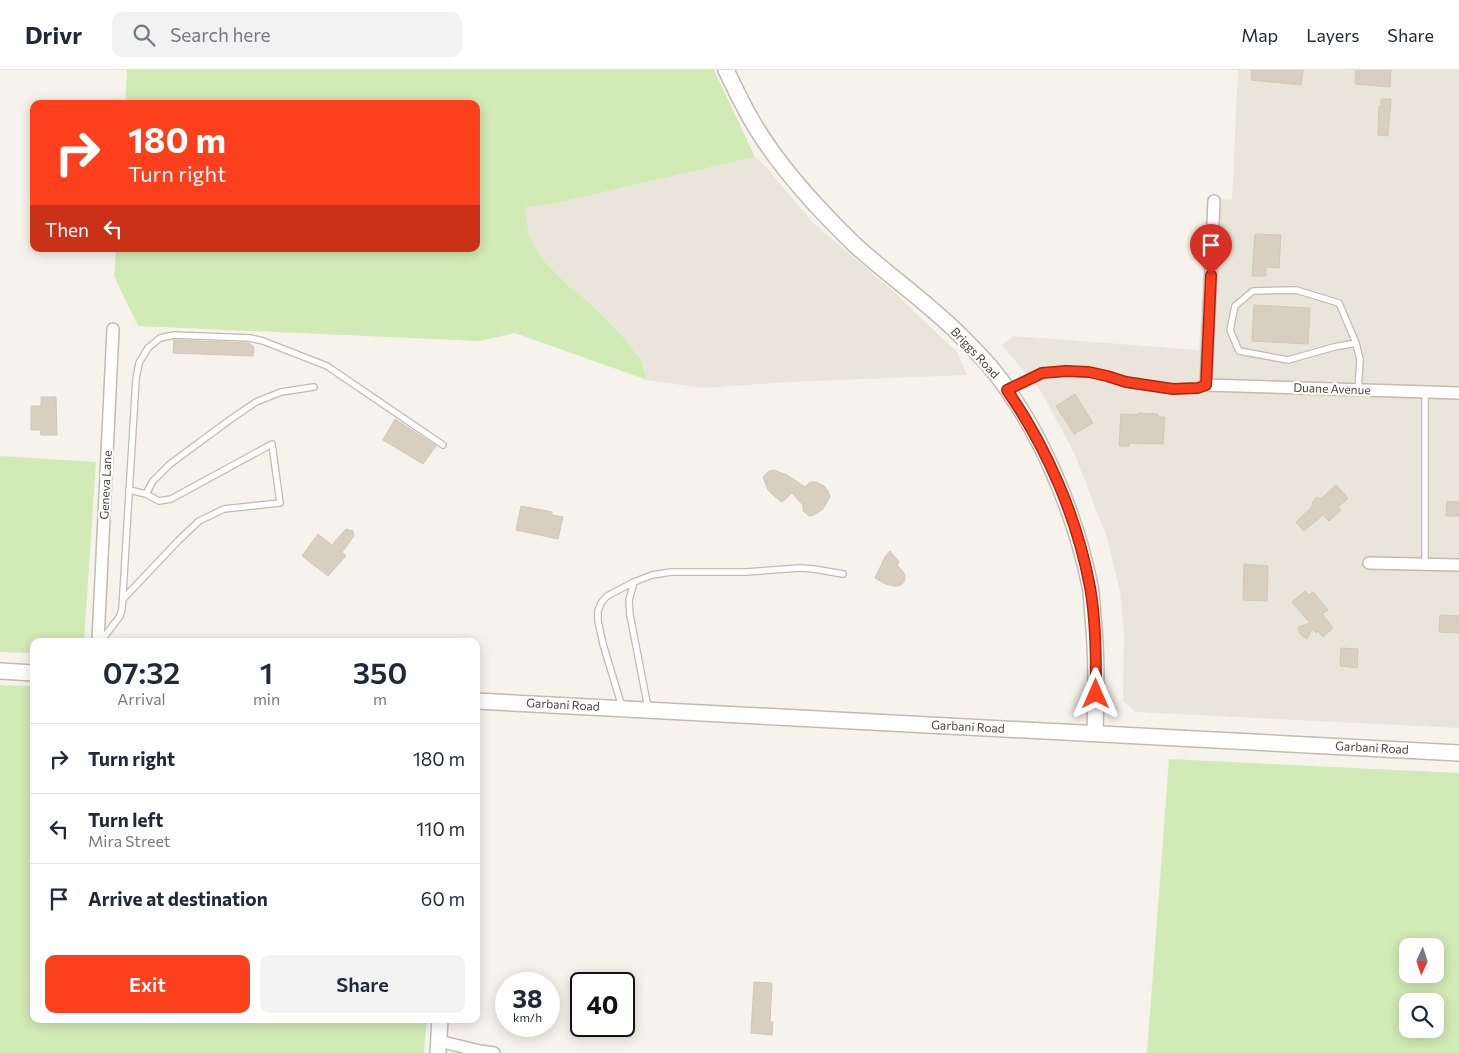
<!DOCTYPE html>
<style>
:root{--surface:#fff;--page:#f2f2f3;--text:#1f2937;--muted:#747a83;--line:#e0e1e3;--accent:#fc3f1d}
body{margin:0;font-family:Commissioner,sans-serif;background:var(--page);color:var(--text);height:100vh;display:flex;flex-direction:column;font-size:19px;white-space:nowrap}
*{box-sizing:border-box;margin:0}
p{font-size:16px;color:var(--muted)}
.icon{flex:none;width:28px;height:28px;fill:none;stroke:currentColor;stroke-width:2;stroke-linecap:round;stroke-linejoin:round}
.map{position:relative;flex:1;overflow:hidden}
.side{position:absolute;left:30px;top:568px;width:450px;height:385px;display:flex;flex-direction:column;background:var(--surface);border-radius:10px;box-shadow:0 2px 12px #0003}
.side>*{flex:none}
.top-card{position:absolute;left:30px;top:30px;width:450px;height:152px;border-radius:10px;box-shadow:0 2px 12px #0003;background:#fc3f1d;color:#fff;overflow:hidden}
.needle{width:32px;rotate:183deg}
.buttons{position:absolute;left:1399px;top:868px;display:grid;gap:10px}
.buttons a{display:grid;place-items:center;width:45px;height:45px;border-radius:10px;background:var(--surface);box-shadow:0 2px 12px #0003;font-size:25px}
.speed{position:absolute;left:495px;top:902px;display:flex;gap:10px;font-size:25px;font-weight:700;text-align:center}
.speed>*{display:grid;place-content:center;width:65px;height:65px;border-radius:50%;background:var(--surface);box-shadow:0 2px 12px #0003;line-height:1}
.speed small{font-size:12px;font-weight:400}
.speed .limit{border:2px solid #111;border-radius:8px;background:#fff;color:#111}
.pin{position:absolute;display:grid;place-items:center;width:42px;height:42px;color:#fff;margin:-51px -21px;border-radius:50% 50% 50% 0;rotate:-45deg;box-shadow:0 0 5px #0007}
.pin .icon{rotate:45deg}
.me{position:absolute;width:55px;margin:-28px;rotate:0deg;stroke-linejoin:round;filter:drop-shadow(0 0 4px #0008)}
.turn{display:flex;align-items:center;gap:18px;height:105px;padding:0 15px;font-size:22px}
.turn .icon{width:65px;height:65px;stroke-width:2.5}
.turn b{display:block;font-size:35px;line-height:42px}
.then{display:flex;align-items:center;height:48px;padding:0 15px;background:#0003;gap:10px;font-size:19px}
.eta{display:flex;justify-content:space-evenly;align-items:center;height:85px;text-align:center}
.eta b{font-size:30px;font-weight:600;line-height:35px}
.primary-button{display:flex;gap:10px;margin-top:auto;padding:10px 15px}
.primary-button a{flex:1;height:58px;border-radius:10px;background:var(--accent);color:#fff;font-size:20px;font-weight:600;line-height:58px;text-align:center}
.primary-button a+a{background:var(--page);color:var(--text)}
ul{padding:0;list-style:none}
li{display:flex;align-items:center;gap:15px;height:70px;padding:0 15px;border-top:1px solid var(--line)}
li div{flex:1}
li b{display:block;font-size:19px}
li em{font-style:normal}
header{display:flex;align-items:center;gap:30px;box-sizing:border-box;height:70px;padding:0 25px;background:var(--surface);border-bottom:1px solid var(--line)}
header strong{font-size:24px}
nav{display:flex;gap:28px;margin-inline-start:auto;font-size:18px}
.search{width:350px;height:45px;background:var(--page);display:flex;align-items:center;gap:12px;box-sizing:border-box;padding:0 18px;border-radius:10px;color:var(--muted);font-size:19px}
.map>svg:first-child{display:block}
</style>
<header>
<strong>Drivr</strong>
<div class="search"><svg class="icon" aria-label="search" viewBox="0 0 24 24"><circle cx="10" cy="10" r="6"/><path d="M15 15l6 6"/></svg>Search here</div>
<nav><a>Map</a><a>Layers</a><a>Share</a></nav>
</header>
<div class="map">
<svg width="1459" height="983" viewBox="0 0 1459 983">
<rect width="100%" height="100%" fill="#f6f3ec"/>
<g fill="#eae5da">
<polygon points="1238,0 1459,0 1459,658 1136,642 1123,631 1124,562 1120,522 1107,468 1075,385 1042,323 1002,275 1013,266 1199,280 1207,127 1232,130"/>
<polygon points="755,87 766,97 813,153 894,222 957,282 967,305 788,312 702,318 647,310 641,290 625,269 596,239 567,214 543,190 529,166 525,138 552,134"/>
</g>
<g fill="#d2eab5" fill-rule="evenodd">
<polygon points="127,0 714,0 755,87 552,134 525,138 529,166 543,190 567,214 596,239 625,269 641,290 647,310 515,263 480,271 138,256 114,206 116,179 476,179 476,34 125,34"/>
<polygon points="0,386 96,392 84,571 34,571 34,583 0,582"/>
<polygon points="0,615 34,616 34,949 427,949 424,983 0,983"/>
<path d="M1169,689L1459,703V983H1147ZM1408,876H1435V904H1408ZM1408,931H1435V959H1408Z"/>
</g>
<g fill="#d8cfc1" stroke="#d3c7b4">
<polygon points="1252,0 1303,0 1301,15 1251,10"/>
<polygon points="1356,0 1391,0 1390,17 1355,14"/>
<polygon points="1381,29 1391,29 1388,66 1378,65 1379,36 1381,36"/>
<polygon points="1255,164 1281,165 1279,198 1266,197 1266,206 1252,206"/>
<polygon points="1254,235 1310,238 1308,274 1252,271"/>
<polygon points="174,270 249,273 254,277 253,286 173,283"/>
<polygon points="1075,324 1093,353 1074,364 1056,336"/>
<polygon points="41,327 56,327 57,365 41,365 40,360 31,360 31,336 41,336"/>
<polygon points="1138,343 1158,344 1158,347 1165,347 1163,374 1129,373 1129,376 1119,376 1121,344 1137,345"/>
<polygon points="395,349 436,376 423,394 383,370"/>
<polygon points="774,400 787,405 805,417 810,412 816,412 824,416 828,421 830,427 823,439 814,445 809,446 803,441 803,435 792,423 782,432 773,425 768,420 763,407 769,401"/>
<polygon points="1336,415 1348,428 1338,437 1341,440 1329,451 1323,445 1304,461 1296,452 1312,437 1313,431 1316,428 1322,428"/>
<polygon points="1447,431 1459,432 1459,446 1446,446"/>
<polygon points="521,436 552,442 552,445 563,447 558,469 516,460"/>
<polygon points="346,459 353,461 354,466 342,482 346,486 328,506 302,486 318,464 332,475"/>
<polygon points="890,481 899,492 897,495 905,504 905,509 903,513 899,516 894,516 886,514 875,508 885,487"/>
<polygon points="1244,494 1268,496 1267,531 1243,530"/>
<polygon points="1305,521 1309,525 1313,522 1328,540 1322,544 1333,558 1323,567 1318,561 1316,563 1312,559 1307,569 1300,564 1298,557 1310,553 1292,532"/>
<polygon points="1440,545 1459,546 1459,563 1439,562"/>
<polygon points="1341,578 1358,579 1357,598 1340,596"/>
<polygon points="754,912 772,913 770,952 773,952 772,965 751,963"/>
</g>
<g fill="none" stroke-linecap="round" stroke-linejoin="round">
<defs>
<g id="service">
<polyline points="1356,273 1339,233 1296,220 1253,221 1235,236 1230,260 1239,281 1288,290 1334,277 1356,273 1360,290 1358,320"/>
<path d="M1009,319C1020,313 1031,305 1044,303C1058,300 1075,300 1089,302C1102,304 1114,309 1126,312C1146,317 1187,322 1206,315"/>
<polyline points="146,424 153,411 170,394 231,349 256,332 281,322 314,317"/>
<polyline points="1425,494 1425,322"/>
<polyline points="123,529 178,471 199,451 224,439 280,433 272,374 171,429 159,431 146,424 129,420"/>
<polyline points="101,571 120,546 122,539 136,309 139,293 148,278 160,268 174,265 250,268 263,271 327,296 443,375"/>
<polyline points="622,637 603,574 598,551 598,541 601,533 607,526 634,512"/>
<polyline points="648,638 630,545 629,530 634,512 652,505 671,502 746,502 800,498 814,499 843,504"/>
</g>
<g id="minor">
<polyline points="1214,131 1206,315 1459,323"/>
<polyline points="1369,493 1459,495"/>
<polyline points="98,571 113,259"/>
<polyline points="439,971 480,981 494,983"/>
</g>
<g id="tertiary">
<path d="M726,0C738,25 750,50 766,73C791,110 823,144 855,175C890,207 930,234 963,268C973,278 984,289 993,300C1040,359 1075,442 1090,516C1092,526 1092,537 1093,547C1097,586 1096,624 1095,663"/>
<polyline points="0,601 34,603"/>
<polyline points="476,631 1459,683"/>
<polyline points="438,983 440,949"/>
</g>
</defs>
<use href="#service" stroke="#c2bbae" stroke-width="8"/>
<use href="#minor" stroke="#c2bbae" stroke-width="14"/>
<use href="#tertiary" stroke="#c2bbae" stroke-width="18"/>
<use href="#service" stroke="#fff" stroke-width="5.5"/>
<use href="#minor" stroke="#fff" stroke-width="11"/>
<use href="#tertiary" stroke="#fff" stroke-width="15"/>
</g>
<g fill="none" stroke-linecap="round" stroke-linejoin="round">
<defs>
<path id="route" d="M1096,624C1096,589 1096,551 1090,517C1077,447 1047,378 1007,320L1042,303L1066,301L1089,302L1107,306L1126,312L1173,319L1198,318L1206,315L1211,205"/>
</defs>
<use href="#route" stroke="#a42913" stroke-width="12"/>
<use href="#route" stroke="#fc3f1d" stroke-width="9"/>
</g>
<g text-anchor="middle" stroke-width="4.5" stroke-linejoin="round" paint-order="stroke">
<g font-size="12" fill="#4b4439" stroke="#fff">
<text transform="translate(975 283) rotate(47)" y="4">Briggs Road</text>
<text transform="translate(1332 319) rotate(2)" y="4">Duane Avenue</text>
<text transform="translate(106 415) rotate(-87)" y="4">Geneva Lane</text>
<text transform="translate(563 635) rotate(3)" y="4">Garbani Road</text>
<text transform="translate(968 657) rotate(3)" y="4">Garbani Road</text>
<text transform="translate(1372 678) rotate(3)" y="4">Garbani Road</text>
</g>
</g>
</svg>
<div class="buttons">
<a><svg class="needle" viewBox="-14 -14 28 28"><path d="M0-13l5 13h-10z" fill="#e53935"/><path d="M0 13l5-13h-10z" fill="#747a83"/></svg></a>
<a><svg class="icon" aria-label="search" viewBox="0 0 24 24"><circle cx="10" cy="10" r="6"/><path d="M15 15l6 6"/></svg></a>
</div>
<div class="speed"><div>38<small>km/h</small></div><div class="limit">40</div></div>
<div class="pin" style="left:1211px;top:205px;background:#d93025"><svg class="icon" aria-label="arrive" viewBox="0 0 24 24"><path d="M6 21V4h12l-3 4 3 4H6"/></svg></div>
<svg class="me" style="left:1096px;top:624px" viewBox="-20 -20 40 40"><path d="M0-17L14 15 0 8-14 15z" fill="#fc3f1d" stroke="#fff" stroke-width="4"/></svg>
<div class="top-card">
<div class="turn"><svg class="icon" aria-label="right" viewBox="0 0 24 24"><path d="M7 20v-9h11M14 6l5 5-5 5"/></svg><div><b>180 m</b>Turn right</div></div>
<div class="then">Then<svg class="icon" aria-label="left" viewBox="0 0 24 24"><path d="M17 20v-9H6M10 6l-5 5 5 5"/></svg></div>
</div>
<section class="side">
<div class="eta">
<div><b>07:32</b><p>Arrival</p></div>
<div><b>1</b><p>min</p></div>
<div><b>350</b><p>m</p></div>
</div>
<ul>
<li><svg class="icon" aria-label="right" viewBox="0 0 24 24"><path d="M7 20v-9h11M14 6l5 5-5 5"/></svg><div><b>Turn right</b></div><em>180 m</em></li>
<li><svg class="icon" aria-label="left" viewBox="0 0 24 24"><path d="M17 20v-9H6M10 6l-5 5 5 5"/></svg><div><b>Turn left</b><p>Mira Street</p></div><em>110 m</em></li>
<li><svg class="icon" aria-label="arrive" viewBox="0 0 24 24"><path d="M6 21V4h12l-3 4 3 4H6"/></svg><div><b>Arrive at destination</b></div><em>60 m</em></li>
</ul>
<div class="primary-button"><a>Exit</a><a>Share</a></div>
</section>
</div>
